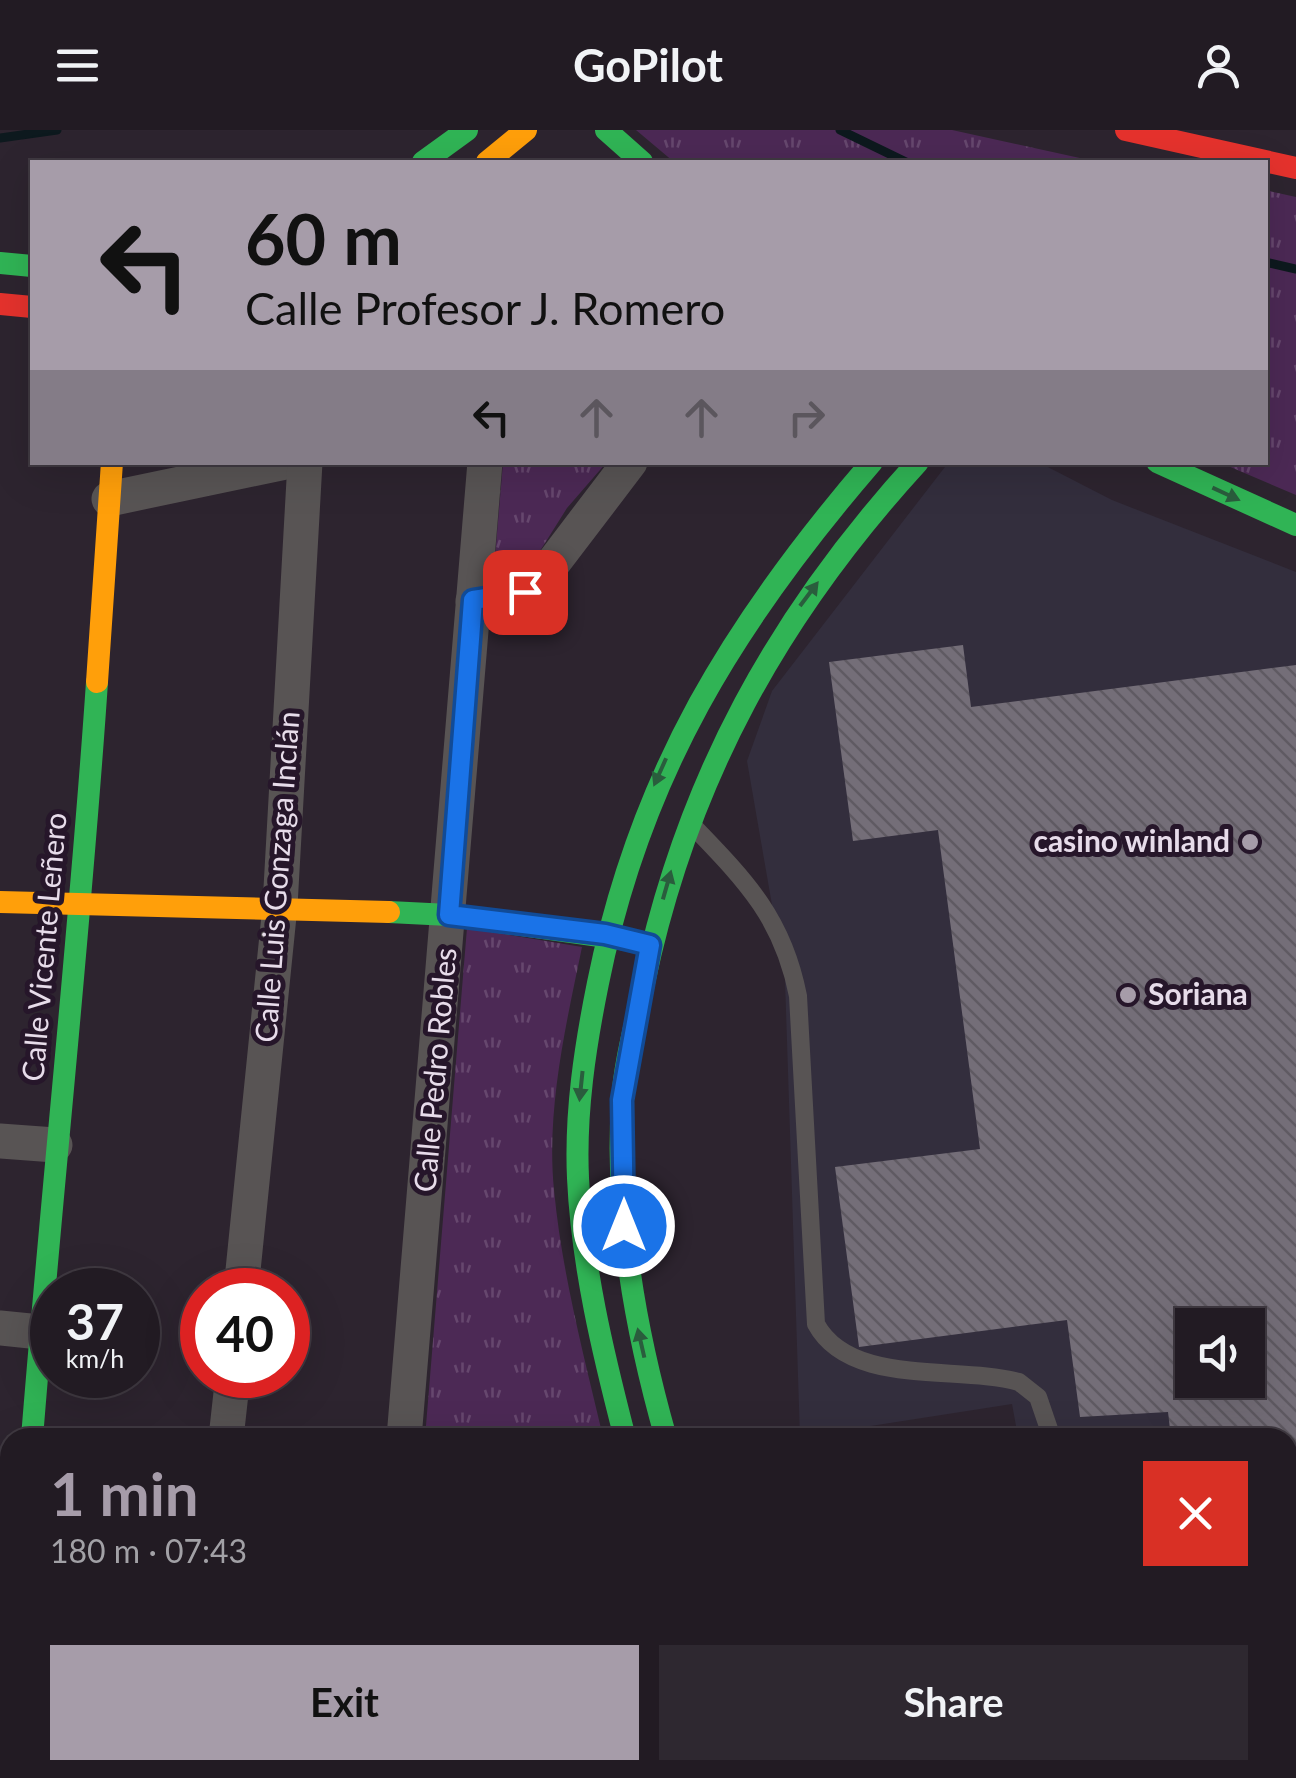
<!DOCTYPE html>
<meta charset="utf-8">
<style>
:root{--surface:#221b23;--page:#2e2830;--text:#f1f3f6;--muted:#a2a1a6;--line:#3f3941;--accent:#a69ca9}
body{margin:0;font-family:Lato,sans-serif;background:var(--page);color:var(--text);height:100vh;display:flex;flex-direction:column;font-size:38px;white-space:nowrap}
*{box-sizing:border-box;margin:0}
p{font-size:32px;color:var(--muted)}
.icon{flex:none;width:55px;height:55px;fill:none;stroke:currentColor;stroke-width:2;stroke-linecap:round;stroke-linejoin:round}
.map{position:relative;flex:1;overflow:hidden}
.details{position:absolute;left:0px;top:1298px;width:1298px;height:352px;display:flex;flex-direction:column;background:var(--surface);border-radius:30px 30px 0 0;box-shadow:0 10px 40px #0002,0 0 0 2px var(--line)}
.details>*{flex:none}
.hud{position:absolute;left:30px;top:30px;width:1238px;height:305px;border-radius:0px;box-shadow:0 10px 40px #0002,0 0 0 2px var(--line);background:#a69ca9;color:#111;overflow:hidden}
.fabs{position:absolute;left:1175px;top:1178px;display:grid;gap:20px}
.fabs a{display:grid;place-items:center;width:90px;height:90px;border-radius:0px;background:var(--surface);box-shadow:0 10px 40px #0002,0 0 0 2px var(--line);font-size:50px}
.speed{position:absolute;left:30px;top:1138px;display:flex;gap:20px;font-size:50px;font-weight:700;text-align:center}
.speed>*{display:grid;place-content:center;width:130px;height:130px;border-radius:50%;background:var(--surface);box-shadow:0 10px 40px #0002,0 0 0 2px var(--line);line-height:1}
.speed small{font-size:25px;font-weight:400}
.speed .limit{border:15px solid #d22;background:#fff;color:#111}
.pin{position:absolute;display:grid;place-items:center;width:85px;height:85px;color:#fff;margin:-42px;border-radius:20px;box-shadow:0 5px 15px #0006}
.me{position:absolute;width:110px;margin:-55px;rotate:0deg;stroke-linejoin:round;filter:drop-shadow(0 0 8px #0008)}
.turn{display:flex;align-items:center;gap:35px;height:210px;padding:0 50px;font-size:45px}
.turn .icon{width:130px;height:130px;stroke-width:2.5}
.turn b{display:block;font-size:70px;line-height:85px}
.lanes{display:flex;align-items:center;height:95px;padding:0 50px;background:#0003;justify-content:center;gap:50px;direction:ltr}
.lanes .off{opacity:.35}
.round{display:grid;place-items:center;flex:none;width:105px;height:105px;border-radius:0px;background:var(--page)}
.head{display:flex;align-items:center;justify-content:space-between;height:170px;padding:0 50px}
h1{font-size:60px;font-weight:700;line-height:75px;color:var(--accent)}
.cta{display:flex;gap:20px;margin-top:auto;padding:20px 50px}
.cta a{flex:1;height:115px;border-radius:0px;background:var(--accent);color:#111;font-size:40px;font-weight:700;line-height:115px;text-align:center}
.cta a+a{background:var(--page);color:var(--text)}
header{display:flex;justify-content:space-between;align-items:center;height:130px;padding:0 50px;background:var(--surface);font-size:45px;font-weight:700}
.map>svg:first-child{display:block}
</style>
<header><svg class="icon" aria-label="menu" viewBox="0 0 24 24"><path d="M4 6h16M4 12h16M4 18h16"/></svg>GoPilot<svg class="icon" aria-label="person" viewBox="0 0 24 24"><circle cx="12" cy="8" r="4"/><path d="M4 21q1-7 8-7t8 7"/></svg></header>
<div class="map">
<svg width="1296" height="1648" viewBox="0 0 1296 1648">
<defs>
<pattern id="park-tufts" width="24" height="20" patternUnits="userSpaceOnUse" patternTransform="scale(2.5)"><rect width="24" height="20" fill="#4c2955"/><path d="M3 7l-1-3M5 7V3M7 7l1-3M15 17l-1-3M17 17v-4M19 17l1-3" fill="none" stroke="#66476e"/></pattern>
<pattern id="building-back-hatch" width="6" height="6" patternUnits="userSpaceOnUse" patternTransform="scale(2.5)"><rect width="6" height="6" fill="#746e78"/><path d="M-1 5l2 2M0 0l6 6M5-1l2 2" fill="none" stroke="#5f5a62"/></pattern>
</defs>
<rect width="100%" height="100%" fill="#2d242f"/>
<path fill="#332e3d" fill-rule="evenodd" d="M948,333H1040L1112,370L1296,442V1648H1070L1069,1640H1288V1308L1018,1307L1012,1274L800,1307L785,850L747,631L772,561ZM1192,1195H1248V1250H1192Z"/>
<g fill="url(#park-tufts)">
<polygon points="636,0 952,0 1098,32 674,32"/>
<polygon points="1265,60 1296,67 1296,365 1221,333 1265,332"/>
<polygon points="503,333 606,333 567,378 528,440 511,454 493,451"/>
<path d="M467,798L582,817C566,895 546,979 554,1060C562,1144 584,1226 603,1307L425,1308Z"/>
</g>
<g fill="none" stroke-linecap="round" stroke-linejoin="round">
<g stroke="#0d191e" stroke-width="9">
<polyline points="840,0 906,32"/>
<polyline points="0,8 57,0"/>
<polyline points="1265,132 1296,139"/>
</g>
</g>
<path fill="url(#building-back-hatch)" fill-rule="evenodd" d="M963,515L971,577L1296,535V1648H1125L1124,1640H1288V1308H1171L1168,1282L1080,1287L1067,1190L859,1217L835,1037L980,1019L938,700L853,711L829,532ZM1192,1195H1248V1250H1192Z"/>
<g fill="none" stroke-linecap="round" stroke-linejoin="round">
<path stroke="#585454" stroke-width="18" d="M694,697C747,752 783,789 798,866L816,1194C850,1257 957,1235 1019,1252L1038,1267L1052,1308"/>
<g stroke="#585454" stroke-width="35">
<polyline points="109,369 285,332"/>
<polyline points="473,471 525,461 544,445 630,332"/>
<polyline points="0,1011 55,1015"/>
<polyline points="241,1160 280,776 305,332"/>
<polyline points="0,1198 40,1202"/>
<polyline points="226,1308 233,1245"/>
<polyline points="404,1308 485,332"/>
<polyline points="0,1391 10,1392"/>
<polyline points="969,1640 970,1648"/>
<polyline points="1105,1640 1106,1648"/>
<polyline points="191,1648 192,1640"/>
<polyline points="375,1648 376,1640"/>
</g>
<g stroke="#30b455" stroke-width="22">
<polyline points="606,0 642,32"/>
<polyline points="423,32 467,0"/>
<polyline points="0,133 32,136"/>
<polyline points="1157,332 1296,395"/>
<polyline points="389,782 449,785 635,811"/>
<path d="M32,1308C52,1056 80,804 97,552"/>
<path d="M625,1308C603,1223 582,1136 578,1048C575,983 585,917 598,853C640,644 734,492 872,332"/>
<path d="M666,1308C635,1199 615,1087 622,972C624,933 636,892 644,853C687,649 778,485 918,332"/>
<polyline points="0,1619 10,1562"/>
<polyline points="645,1648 648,1640"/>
<polyline points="689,1648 692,1640"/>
</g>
<g stroke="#ff9f0a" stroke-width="22">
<polyline points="487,32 526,0"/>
<polyline points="97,552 112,332"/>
<polyline points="0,772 389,782"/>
</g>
<g stroke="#e5322d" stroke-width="22">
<polyline points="1126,0 1296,38"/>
<polyline points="0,174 32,177"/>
</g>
</g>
<defs><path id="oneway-solid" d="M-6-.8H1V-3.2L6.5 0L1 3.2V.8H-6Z" transform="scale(2.5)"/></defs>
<g fill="#2a5d3d">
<use href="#oneway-solid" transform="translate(1226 364) rotate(25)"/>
<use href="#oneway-solid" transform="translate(809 464) rotate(-53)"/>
<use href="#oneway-solid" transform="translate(660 642) rotate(114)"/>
<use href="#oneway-solid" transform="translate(667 755) rotate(-74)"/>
<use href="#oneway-solid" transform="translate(581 956) rotate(96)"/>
<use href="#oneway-solid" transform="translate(641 1213) rotate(-103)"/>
</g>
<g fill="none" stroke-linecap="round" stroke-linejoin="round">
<defs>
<polyline id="route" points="525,462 473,470 449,785 605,804 650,815 622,970 624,1096"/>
</defs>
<use href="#route" stroke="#114b97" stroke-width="25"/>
<use href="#route" stroke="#1a73e8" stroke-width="18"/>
</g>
<g fill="#a69ca9" stroke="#26162a" stroke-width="4">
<circle cx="1250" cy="712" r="10"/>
<circle cx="1128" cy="865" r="10"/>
</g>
<g text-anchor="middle" stroke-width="10" stroke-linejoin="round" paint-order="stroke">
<g font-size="30" font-weight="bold" fill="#e7dcea" stroke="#26162a" text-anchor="end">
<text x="1230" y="722">casino winland</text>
<text x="1148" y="875" text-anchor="start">Soriana</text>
</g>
<g font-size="30" fill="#e7dcea" stroke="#26162a">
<text transform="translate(278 747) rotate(-86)" y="10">Calle Luis Gonzaga Inclán</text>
<text transform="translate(45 817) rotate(-85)" y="10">Calle Vicente Leñero</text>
<text transform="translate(436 940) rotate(-85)" y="10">Calle Pedro Robles</text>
</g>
</g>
</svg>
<div class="fabs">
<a><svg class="icon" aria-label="sound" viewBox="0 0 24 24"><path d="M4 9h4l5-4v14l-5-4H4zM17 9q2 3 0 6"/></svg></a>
</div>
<div class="speed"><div>37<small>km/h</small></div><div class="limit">40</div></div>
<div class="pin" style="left:525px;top:462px;background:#d93025"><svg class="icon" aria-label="arrive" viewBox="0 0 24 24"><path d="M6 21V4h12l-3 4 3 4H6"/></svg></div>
<svg class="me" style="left:624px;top:1096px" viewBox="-20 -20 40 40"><circle r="17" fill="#1a73e8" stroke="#fff" stroke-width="3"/><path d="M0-11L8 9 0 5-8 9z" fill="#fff"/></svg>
<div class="hud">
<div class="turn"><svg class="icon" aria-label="left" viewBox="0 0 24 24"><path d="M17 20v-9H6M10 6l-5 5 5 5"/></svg><div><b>60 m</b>Calle Profesor J. Romero</div></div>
<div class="lanes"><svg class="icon" aria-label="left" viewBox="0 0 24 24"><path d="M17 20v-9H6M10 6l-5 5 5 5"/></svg><svg class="icon off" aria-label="ahead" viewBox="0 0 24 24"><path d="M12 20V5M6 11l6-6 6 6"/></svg><svg class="icon off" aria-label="ahead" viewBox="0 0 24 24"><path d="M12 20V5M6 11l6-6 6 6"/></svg><svg class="icon off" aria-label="right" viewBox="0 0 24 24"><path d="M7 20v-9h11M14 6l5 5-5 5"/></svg></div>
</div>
<section class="details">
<div class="head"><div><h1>1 min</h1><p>180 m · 07:43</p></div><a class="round" style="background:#d93025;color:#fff"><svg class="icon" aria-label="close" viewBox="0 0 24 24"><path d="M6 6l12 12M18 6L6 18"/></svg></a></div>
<div class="cta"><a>Exit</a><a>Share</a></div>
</section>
</div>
